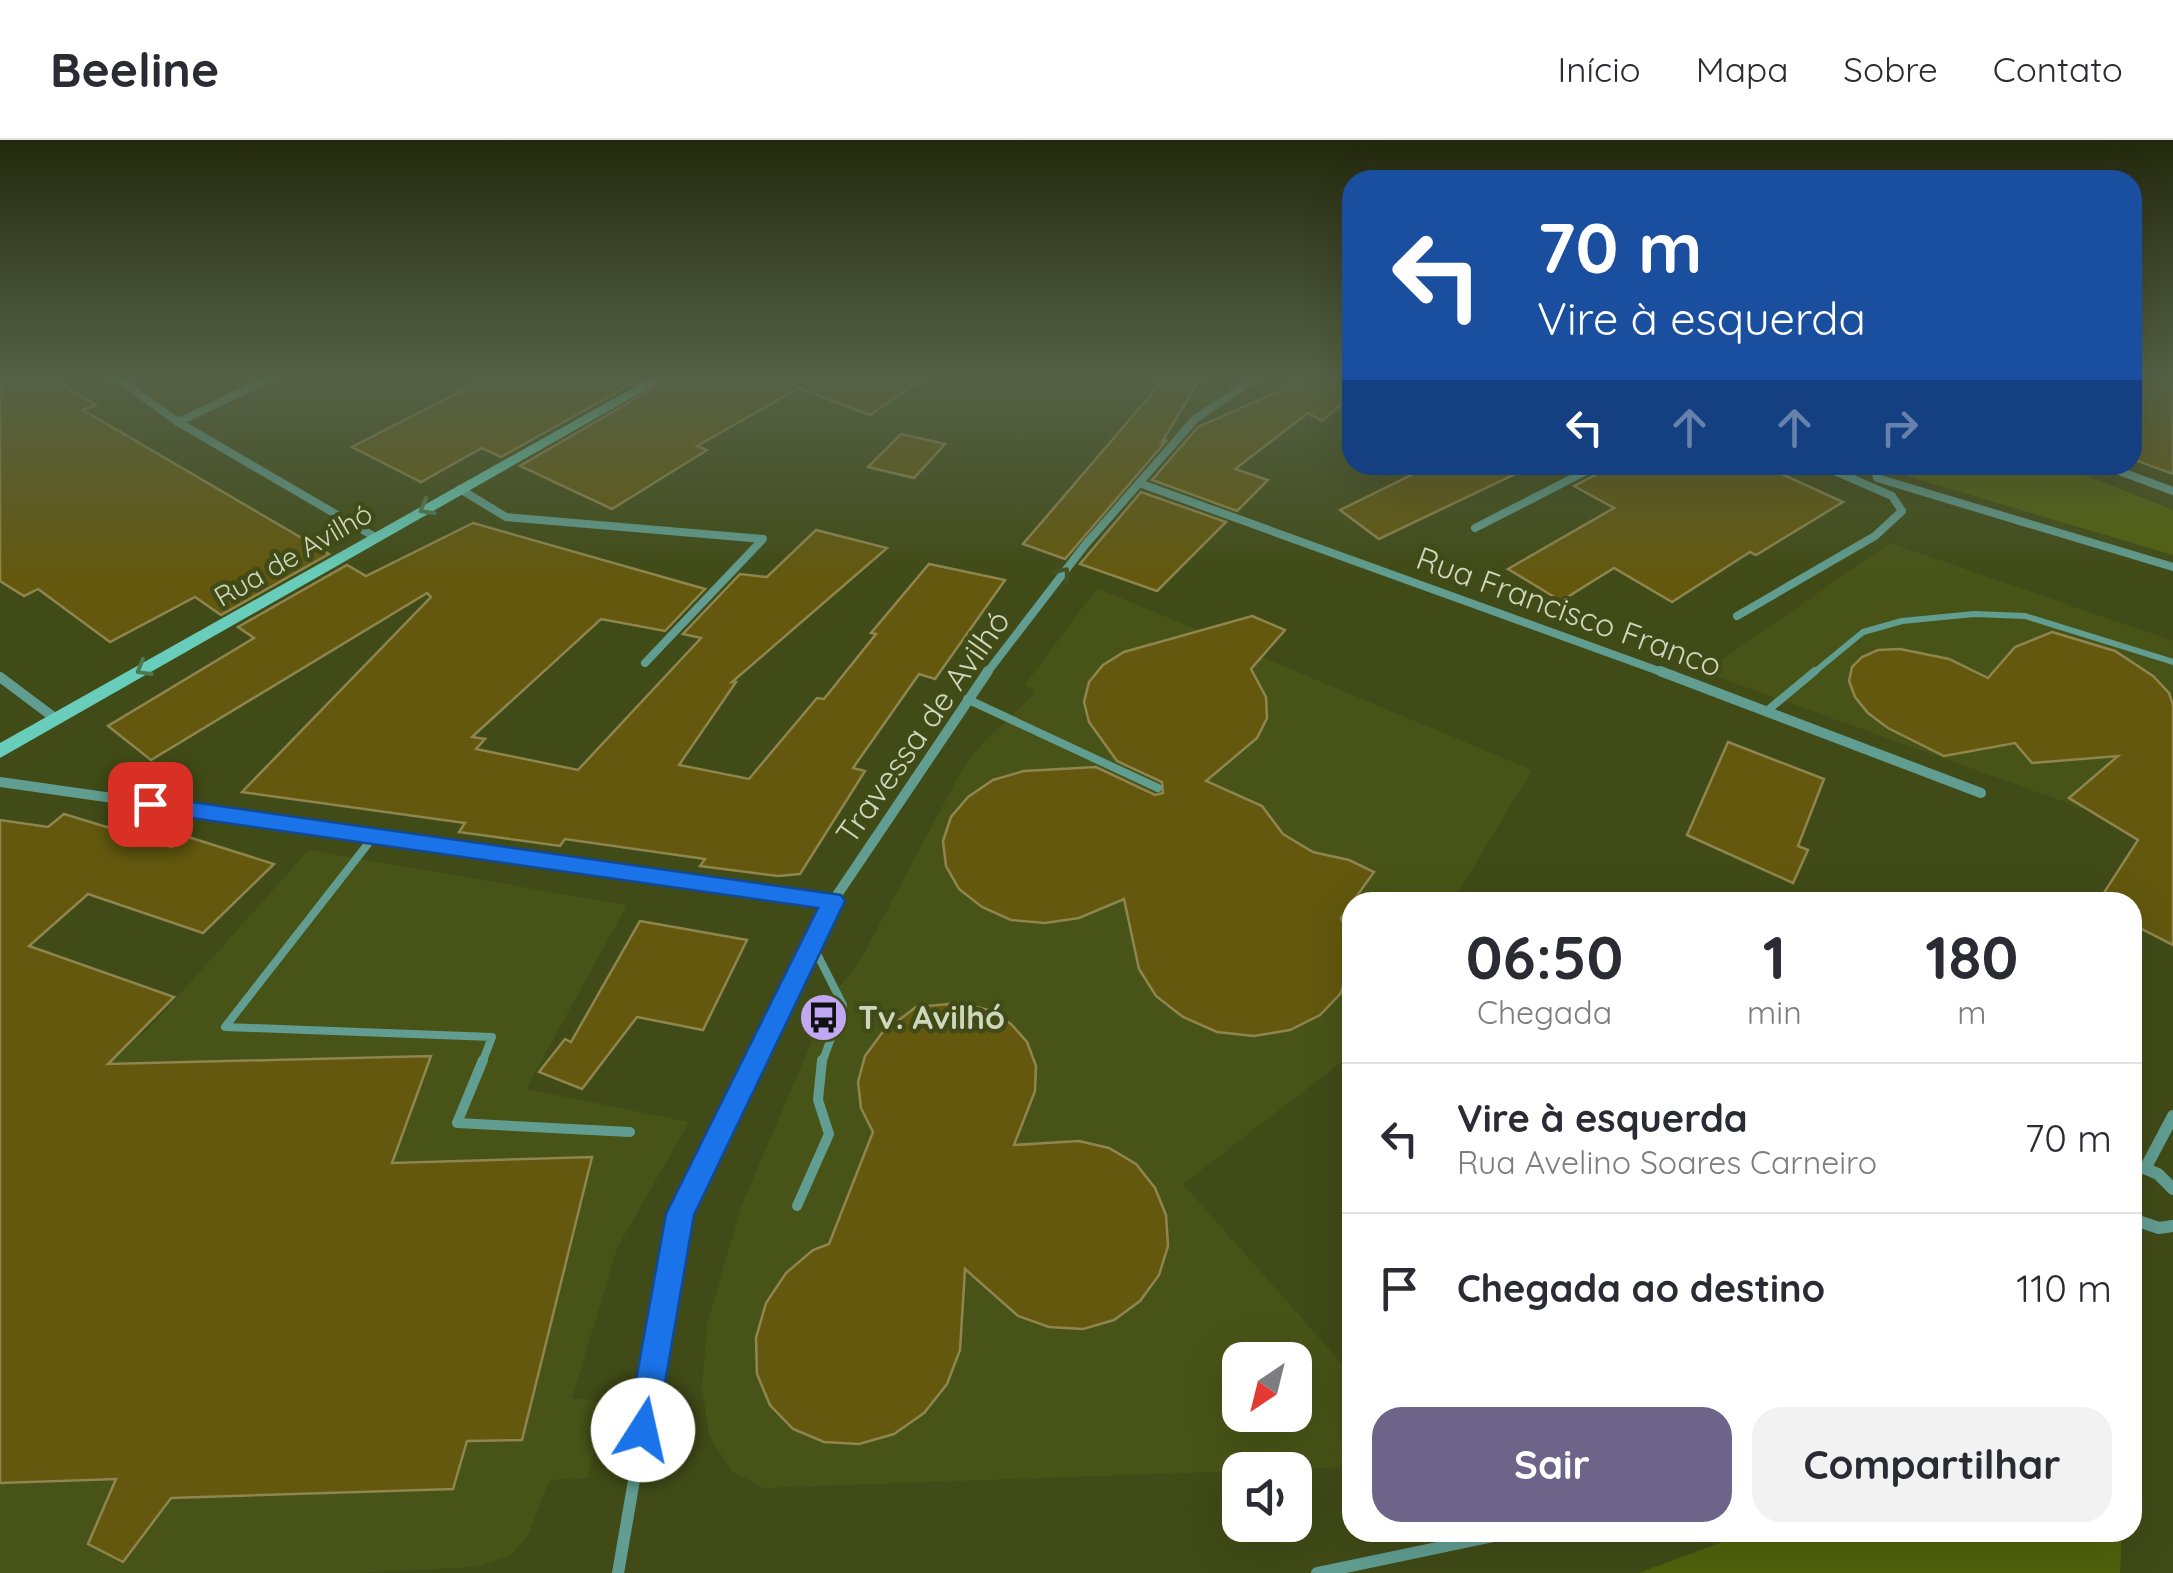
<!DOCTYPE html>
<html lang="pt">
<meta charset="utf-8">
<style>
:root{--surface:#fff;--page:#f2f2f3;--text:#2b2b33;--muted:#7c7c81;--line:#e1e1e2;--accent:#6e6389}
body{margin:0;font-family:Quicksand,sans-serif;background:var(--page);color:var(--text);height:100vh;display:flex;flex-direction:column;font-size:38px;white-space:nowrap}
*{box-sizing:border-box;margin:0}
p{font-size:32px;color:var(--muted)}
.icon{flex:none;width:55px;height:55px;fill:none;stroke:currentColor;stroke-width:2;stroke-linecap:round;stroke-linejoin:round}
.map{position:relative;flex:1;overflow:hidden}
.sheet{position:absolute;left:1342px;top:752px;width:800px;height:650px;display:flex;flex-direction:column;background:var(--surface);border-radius:30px;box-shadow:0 10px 40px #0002}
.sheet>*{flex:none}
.banner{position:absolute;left:1342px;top:30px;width:800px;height:305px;border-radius:30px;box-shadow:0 10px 40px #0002;background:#1a4fa0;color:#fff;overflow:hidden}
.needle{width:65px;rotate:215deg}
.tools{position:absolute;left:1222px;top:1202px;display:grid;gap:20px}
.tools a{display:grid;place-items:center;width:90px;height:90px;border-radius:20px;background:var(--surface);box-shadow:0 10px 40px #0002;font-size:50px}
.pin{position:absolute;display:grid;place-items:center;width:85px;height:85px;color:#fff;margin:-42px;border-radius:20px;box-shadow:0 5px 15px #0006}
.me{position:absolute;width:110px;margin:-55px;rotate:10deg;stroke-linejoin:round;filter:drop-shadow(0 0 8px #0008)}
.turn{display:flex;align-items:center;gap:35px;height:210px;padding:0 30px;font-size:45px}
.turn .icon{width:130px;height:130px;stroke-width:2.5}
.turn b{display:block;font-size:70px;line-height:85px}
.lanes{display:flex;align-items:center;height:95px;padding:0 30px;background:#0003;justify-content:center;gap:50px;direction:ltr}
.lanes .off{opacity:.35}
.eta{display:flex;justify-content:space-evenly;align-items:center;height:170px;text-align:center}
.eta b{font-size:60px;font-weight:700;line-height:70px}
.action{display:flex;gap:20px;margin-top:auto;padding:20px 30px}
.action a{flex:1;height:115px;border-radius:30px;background:var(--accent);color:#fff;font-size:40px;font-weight:700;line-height:115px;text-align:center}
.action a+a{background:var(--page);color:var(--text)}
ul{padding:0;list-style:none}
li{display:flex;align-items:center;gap:30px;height:150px;padding:0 30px;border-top:2px solid var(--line)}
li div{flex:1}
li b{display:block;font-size:38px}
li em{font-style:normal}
header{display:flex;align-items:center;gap:60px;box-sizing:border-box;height:140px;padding:0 50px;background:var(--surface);border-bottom:2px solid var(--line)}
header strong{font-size:48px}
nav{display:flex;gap:55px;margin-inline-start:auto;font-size:35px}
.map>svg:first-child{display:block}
</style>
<header>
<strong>Beeline</strong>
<nav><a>Início</a><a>Mapa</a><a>Sobre</a><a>Contato</a></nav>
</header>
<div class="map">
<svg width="2173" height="1433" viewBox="0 0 2173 1433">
<rect width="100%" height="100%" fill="#414b17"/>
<g fill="#485417" fill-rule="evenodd">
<polygon points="1890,403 2173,501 2173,597 2095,673 1704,532"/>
<path d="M1097,448L1532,630L1452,762H1352V914L1183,1044L1352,1235V1313L1348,1327L764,1348L733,1332L709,1296L702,1247L707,1185L741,1067L829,861L861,819L963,628L982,604L1035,553L1025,545ZM1240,1220H1295V1275H1240Z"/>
<polygon points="309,710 627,765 526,949 689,982 617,1108 572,1258 604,1262 588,1338 549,1340 528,1396 510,1416 474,1427 357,1433 0,1433 0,870 144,894"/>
</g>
<g fill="#52610c">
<polygon points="1898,325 2059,325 2173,370 2173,415 1900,334"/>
<polygon points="1749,1392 2122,1393 2120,1433 1639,1433"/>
</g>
<g fill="#63580e" stroke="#8f854e" stroke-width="2.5">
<polygon points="0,236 48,236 96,265 83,270 329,414 221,475 195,457 110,502 38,449 24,456 0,441"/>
<polygon points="490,236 646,236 501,317 482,308 421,342 352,307"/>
<polygon points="674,236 927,236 870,275 799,248 697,306 707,310 612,369 520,326"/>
<polygon points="1167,236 1202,236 1162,302 1167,300 1065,419 1023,404"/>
<polygon points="1313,236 1352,236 1352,255 1322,281 1308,273 1235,329 1268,340 1237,371 1152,340 1198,287"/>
<polygon points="2132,236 2173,236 2173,334 2132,319"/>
<polygon points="901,294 945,304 914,338 868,327"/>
<polygon points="1432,325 1534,325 1379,399 1340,370"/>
<polygon points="1605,325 1762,325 1843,362 1756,415 1750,412 1672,462 1614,428 1561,461 1508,429 1614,368 1574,346 1601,332"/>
<polygon points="1141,352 1226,382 1157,451 1080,424"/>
<polygon points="473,383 705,449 665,491 601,479 472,597 485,599 476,609 578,630 701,498 683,494 740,434 767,437 816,390 887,408 732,542 736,542 679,625 749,639 817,558 824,559 876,494 871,493 929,424 1005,440 935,539 919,534 853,628 865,631 800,734 778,736 700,726 705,719 565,699 560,706 459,692 465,683 242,652 431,457 427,453 151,620 108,586 254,498 238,487 347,425 366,436"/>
<polygon points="1252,476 1285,490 1251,529 1266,557 1267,578 1257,598 1206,641 1262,666 1283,694 1313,712 1349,720 1374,732 1341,778 1349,794 1351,824 1341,853 1320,875 1290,890 1254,896 1217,892 1183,877 1156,856 1139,829 1124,759 1079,778 1045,783 1011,780 982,767 959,749 946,726 943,701 951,677 968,657 993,640 1024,631 1096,627 1155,655 1163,653 1162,642 1117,621 1089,582 1084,562 1089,542 1103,525 1124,512"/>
<polygon points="2052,492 2115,511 2153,536 2169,553 2173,565 2173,805 2132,784 2132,762 2098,762 2138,700 2069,658 2118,616 2032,623 2015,603 1944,616 1888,588 1868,573 1855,557 1849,541 1852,527 1862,517 1878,510 1900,509 1949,519 1988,538 2015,507"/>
<polygon points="1728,602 1824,639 1798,706 1808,710 1793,743 1687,695"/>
<polygon points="64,674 172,707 185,696 274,724 203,793 88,754 29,806 174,857 108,924 431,916 392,1023 592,1017 522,1300 467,1301 453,1349 171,1358 123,1422 88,1404 116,1339 0,1343 0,680 48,687"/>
<polygon points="640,781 747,800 703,890 637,877 582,949 539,932 565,899 571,902"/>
<polygon points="960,863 988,870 1011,884 1027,902 1036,926 1035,951 1014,1005 1079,1001 1109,1008 1136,1024 1155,1048 1166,1075 1168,1106 1159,1135 1140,1161 1114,1180 1083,1189 1049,1187 1018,1176 965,1129 960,1210 947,1244 924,1273 894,1294 859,1304 824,1302 793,1289 770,1265 757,1234 756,1198 766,1163 786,1133 813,1110 829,1104 873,992 861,968 858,942 865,916 882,893 916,867"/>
</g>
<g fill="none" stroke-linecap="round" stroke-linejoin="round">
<polyline stroke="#619e91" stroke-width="6" points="1812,534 1863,492 1902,481 1974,474 2025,476 2173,522"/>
<g stroke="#619e91" stroke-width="8">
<polyline points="967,559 1158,648"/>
<polyline points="1768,570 1815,531"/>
<polyline points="374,696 225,887 492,897 482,923"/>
<polyline points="812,804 843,865 822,923"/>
</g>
<g stroke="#619e91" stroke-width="10">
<polyline points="483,920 457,983 630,992"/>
<polyline points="797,1066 829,994 818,960 822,920"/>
</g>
<g stroke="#619e91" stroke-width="8">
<polyline points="114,236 178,282 375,397"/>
<polyline points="178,282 275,236"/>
<polyline points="1875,325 1877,338 2173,427"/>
<polyline points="2103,325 2173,351"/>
<polyline points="1139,343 1667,534"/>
<polyline points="460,349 506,377 763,399 645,523"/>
<polyline points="1475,388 1598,325"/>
<polyline points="1737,476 1875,396 1902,371 1892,356 1821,325"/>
<polyline points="986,534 1085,405 1195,279 1259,236"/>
</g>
<g stroke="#619e91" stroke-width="10">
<polyline points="1660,531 1981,653"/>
<polyline points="0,537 56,579"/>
<polyline points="0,642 833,761"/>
<polyline points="754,923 833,761 988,531"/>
</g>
<g stroke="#619e91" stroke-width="12">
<polyline points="2132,1023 2158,1034 2173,1049"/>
<polyline points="2146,1027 2173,976"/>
<polyline points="2132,1079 2159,1088 2173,1086"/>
<polyline points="618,1433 680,1074 755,920"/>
<polyline points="1317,1433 1513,1392"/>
</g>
<polygon fill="#68cebb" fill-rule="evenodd" points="654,236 670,236 0,618 0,603"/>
</g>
<defs><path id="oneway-chevron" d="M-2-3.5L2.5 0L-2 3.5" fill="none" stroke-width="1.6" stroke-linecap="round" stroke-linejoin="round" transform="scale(2.5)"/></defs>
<g stroke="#4f7950">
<use href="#oneway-chevron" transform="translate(426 368) rotate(151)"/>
<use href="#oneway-chevron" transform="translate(143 529) rotate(150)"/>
</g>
<use stroke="#445323" href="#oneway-chevron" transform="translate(1063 434) rotate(-52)"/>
<linearGradient id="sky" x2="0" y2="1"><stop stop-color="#24290d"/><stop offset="0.54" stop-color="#546147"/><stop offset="1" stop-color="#546147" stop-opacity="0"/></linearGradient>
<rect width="2173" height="437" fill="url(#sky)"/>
<polygon fill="#1a73e8" stroke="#114b97" stroke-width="2.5" points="150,656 841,755 845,761 694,1075 655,1301 643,1305 632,1301 627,1290 666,1074 818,768 150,672 139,664"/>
<defs>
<symbol id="bus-disc" viewBox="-11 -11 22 22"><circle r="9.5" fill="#c1a8f3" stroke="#414b17"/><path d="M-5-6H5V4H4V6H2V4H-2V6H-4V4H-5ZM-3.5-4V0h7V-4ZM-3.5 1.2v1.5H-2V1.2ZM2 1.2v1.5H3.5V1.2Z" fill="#111"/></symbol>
</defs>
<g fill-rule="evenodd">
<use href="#bus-disc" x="796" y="850" width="55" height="55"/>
</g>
<g text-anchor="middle" stroke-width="9" stroke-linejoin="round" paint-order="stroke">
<g font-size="28" fill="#ced6bb" stroke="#414b17">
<text transform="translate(293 415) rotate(-30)" y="10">Rua de Avilhó</text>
</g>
<g font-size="32" fill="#ced6bb" stroke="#414b17">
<text transform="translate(1569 472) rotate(20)" y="11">Rua Francisco Franco</text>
<text transform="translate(923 587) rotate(-55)" y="11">Travessa de Avilhó</text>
</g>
<g font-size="32" font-weight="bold" fill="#ced6bb" stroke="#414b17" text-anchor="start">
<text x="858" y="889">Tv. Avilhó</text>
</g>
</g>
</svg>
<div class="tools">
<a><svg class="needle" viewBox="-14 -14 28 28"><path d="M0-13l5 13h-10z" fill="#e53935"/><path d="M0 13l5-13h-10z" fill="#7c7c81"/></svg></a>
<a><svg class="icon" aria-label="sound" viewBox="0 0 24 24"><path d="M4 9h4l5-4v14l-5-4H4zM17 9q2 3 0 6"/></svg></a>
</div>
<div class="pin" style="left:150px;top:664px;background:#d93025"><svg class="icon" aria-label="arrive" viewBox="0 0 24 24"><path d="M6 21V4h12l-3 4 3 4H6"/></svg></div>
<svg class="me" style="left:643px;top:1290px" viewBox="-20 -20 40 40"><circle r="19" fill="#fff"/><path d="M0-13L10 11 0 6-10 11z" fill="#1a73e8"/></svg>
<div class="banner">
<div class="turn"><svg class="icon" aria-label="left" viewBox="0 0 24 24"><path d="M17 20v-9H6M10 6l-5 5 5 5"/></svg><div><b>70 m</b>Vire à esquerda</div></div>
<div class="lanes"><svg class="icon" aria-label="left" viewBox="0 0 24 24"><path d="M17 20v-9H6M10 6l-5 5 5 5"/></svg><svg class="icon off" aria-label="ahead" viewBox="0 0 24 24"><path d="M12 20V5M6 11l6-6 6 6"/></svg><svg class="icon off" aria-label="ahead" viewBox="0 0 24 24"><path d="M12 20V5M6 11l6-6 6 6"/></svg><svg class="icon off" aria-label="right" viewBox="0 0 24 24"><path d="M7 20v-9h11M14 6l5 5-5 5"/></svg></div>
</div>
<section class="sheet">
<div class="eta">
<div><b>06:50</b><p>Chegada</p></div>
<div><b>1</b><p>min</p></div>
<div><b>180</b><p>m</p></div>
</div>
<ul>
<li><svg class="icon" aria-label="left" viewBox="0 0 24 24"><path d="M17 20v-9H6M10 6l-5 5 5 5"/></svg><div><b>Vire à esquerda</b><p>Rua Avelino Soares Carneiro</p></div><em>70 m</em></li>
<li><svg class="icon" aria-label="arrive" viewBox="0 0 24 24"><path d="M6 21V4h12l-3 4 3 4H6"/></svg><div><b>Chegada ao destino</b></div><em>110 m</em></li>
</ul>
<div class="action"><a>Sair</a><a>Compartilhar</a></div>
</section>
</div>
